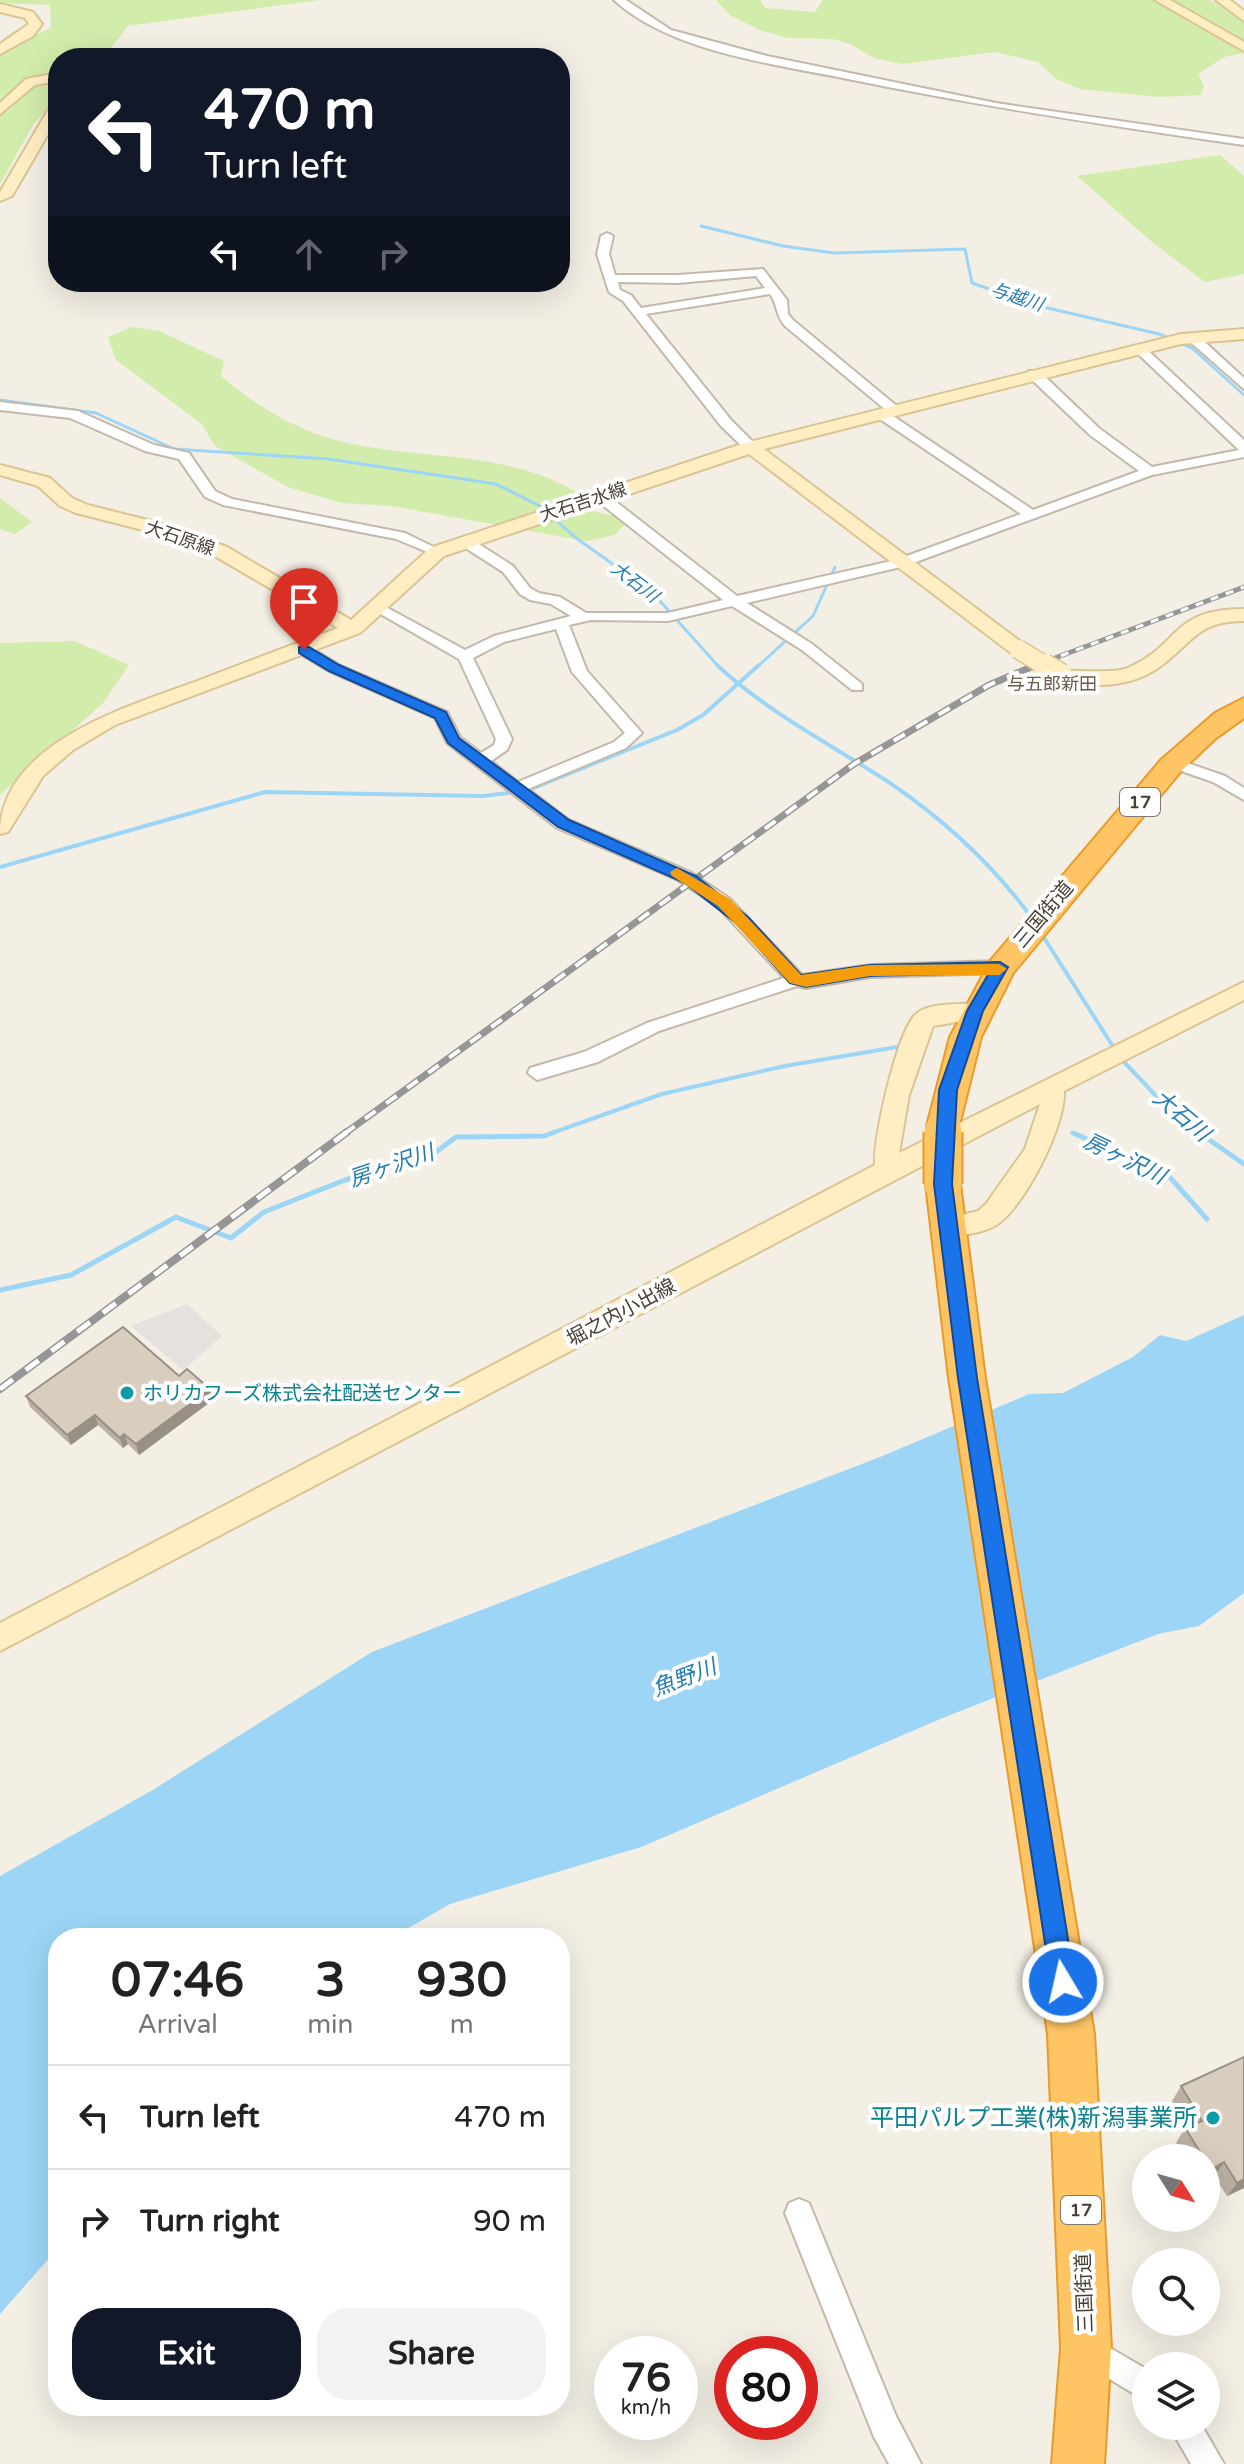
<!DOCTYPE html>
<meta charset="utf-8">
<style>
:root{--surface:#fff;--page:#f2f2f2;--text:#222;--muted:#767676;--line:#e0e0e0;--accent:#111827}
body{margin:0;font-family:"Varela Round","Noto Sans JP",sans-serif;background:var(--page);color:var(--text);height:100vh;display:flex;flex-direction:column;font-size:30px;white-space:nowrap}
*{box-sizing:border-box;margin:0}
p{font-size:26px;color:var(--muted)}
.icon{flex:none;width:44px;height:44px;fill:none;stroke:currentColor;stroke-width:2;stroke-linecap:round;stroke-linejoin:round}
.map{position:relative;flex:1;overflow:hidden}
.panel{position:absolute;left:48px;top:1928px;width:522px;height:488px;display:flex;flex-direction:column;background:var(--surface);border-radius:32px;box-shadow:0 8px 32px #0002}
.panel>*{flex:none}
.top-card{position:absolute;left:48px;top:48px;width:522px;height:244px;border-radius:32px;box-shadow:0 8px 32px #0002;background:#111827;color:#fff;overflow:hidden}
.needle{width:52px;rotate:127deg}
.tools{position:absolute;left:1132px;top:2144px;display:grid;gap:16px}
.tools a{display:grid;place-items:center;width:88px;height:88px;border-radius:50%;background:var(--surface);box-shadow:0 8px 32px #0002;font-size:40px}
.speed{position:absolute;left:594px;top:2336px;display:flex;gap:16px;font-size:40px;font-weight:700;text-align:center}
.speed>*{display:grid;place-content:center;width:104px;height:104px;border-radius:50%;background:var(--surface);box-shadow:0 8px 32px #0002;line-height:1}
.speed small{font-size:20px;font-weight:400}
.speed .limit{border:12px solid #d22;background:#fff;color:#111}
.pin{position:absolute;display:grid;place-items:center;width:68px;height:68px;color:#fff;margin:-82px -34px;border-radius:50% 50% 50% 0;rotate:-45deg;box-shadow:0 0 8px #0007}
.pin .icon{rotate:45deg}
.me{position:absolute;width:88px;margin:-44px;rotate:351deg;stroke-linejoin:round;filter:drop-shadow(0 0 6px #0008)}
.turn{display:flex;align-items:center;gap:28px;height:168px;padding:0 24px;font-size:36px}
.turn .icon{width:104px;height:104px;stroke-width:2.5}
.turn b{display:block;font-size:56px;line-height:68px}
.lanes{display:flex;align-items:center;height:76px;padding:0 24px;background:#0003;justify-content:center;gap:40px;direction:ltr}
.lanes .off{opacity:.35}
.eta{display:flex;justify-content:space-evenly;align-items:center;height:136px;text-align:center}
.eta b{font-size:48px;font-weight:700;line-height:56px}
.cta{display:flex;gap:16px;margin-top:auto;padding:16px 24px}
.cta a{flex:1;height:92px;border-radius:32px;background:var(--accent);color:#fff;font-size:32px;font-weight:700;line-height:92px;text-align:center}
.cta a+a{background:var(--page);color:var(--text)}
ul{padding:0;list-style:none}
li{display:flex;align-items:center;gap:24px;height:104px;padding:0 24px;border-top:2px solid var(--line)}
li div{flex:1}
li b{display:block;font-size:30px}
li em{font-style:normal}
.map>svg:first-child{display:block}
</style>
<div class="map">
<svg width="1244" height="2464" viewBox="0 0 1244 2464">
<rect width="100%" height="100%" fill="#f4efe5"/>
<g fill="#d1ecab">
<polygon points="0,0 319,0 128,26 103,58 58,58 58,96 33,125 0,184 0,51 51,28 50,5 0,3"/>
<polygon points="716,0 760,0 765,8 815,12 823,0 1209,0 1244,13 1244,53 1224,57 1198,74 1204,86 1201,95 1159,97 1080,89 1056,79 1038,62 995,52 902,64 874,58 850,44 833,39 787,38 760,30 731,16"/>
<polygon points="1220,155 1244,176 1244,274 1205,282 1152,242 1077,176"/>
<path d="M132,327L159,331L224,361L221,376C256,406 297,431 343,442C418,460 508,450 576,492L548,502L631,519L614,535L586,541L391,506L341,503L288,487L215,446L202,424L116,360L108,337Z"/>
<polygon points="0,498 32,522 15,534 0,529"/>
<polygon points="74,641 129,665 103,703 0,795 0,643"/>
</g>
<polygon fill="#e4e1de" points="187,1304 222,1336 183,1370 131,1326"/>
<polygon fill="#9cd5f6" points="1244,1315 1244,1593 1199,1626 1158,1634 945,1717 641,1847 450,1904 391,1938 58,1938 58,2248 0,2314 0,1876 151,1791 372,1652 880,1457 1029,1394 1063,1393 1133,1357 1160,1335 1186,1341"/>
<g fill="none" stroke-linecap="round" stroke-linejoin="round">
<g stroke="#9cd5f6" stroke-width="3">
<polyline points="701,226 783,246 834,253 965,249 972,283 1035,305 1159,334 1192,348 1244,395"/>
<polyline points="0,400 96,413 174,449 329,459 496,484 540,506 576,538 651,591 719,667"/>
<polyline points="757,667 813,616 835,567"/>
</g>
<g stroke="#9cd5f6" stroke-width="4">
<path d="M717,665C767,712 832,745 890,783C946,821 992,864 1032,918"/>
<polyline points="526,791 677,730 703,715 759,665"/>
<polyline points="0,867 265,792 483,796 516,792"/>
<polyline points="1041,933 1114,1048"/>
<polyline points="1123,1061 1164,1104 1201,1134"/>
<polyline points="549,1134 662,1094 785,1066 897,1047"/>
</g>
<g stroke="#9cd5f6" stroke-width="5">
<polyline points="1198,1132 1244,1164"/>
<polyline points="1073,1133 1166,1173 1207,1219"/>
<polyline points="0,1290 71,1275 176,1217 231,1238 264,1212 345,1180 432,1155 456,1137 544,1136 555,1132"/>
</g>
<defs>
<g id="street">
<path d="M614,0H626L671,30L767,56L996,103L1244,139V145C1110,126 980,106 848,79C774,64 671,52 614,0Z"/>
<path d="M607,233L613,236L609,254L615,275H678L763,269L787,300L788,314L793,320L905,413L893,416L1033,510L1139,471L1090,435L1029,377V371H1039L1100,429L1152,467L1239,450L1133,349L1143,346L1244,440V457L1152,475L905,566L747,603L812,644L862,684V690H852L802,650L732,606L668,621L591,620L569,625L587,671L642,733L626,748L528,789L569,820L690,872L730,899L802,975L870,965L1000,961L1009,967L1000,973L870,977L806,988L797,986L659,1031L598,1062L537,1080L528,1073L530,1068L584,1052L647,1023L784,978L718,907L678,880L557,828L447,743L435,718L329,671L299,653V647H309L339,665L447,712L460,737L481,753L494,745L496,739L459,659L370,608L377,604L382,605L465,650L494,636L571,616L551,604L530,600L520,594L503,572L461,545V539H471L513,566L530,588L539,593L560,597L586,613H668L723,600L596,500V494H606L737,596L896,560L1021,514L880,419V413L893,416L785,326C775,315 778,304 770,294L646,314L731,420L758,447L746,450L721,426L623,301L609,292L597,254L601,236ZM756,276L765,288L641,308L631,295L620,290L618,282L678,283ZM556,629L572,672L625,733L614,742L518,782L491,761L507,750L512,739L473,658L504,642Z"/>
<polygon points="1188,334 1196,334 1244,378 1244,389 1188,340"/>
<polygon points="0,402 78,411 154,445 189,453 215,491 232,499 405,533 444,552 437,556 396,539 223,505 205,497 179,459 145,451 70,418 0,410"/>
<polygon points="1173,758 1225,776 1244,788 1244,800 1213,782 1167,766 1167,760"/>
<polygon points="799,2199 809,2203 896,2416 921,2464 889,2464 874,2437 785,2213 789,2203"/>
<polygon points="1088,2335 1146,2369 1146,2401 1078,2360 1073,2350 1078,2340"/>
<polygon points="1169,2426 1202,2426 1224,2464 1191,2464"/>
</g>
<g id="secondary">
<polygon points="1155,0 1170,0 1244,42 1244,51"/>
<polygon points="1216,0 1230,0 1244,11 1244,21"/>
<polygon points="0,4 33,12 42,24 33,36 0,54 0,44 29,24 25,18 0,12"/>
<polygon points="58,73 58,81 35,85 0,114 0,103 26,79"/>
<polygon points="58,101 58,117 12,196 0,201 0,192 51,105"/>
<path d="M1244,329V339L1181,344L764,449L1025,645L1028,649L1025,653H1011L749,454L444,556L360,633L115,725L73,750L43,776L8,832L0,834C0,742 130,706 200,680C246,662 292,645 338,628L213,555L151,532L76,513L60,506L38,486L0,475V465L50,478L72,498L88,505L163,524L227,547L351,620L430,548L745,443L1181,334Z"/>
<path d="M1244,609V621C1198,621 1194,641 1161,666C1130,689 1090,688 1054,679L1051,675C1060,665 1109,677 1130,667C1181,644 1171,609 1244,609Z"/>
<path d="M1244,982V1000L1064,1091C1066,1125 1024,1208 996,1225C983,1233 955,1238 942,1234L938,1227L942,1220L978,1211L986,1204L1025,1149L1040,1104L0,1651V1623L875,1165C873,1139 897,1033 915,1015C928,1002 958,1005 975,1003L987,1011L975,1019L933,1026L909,1095L899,1153Z"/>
</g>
<g id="highway">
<polygon points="1244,698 1244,718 1215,739 1181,771 1013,973 981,1037 959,1126 954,1134 943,1138 932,1134 927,1126 950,1037 991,960 1161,760 1215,713"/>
<polygon points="943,1172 955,1175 960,1184 985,1378 1094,2034 1111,2348 1104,2464 1052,2464 1061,2348 1048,2034 949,1378 926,1184 931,1175"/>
</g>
</defs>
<use href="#street" stroke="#c3b9aa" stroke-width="4"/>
<use href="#secondary" stroke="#dbc493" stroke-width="4"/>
<use href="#highway" stroke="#e99a2a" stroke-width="4"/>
<use href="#street" fill="#fff" fill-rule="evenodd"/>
<use href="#secondary" fill="#ffeec4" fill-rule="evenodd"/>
<use href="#highway" fill="#ffc565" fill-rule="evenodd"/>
<defs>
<polyline id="rail-far2" points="1031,667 1244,587"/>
<polyline id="rail-far1" points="344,1134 854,764 989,685 1036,665"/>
<polyline id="rail" points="0,1389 347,1132"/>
</defs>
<use href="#rail-far2" stroke="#969696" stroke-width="5"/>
<use href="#rail-far1" stroke="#969696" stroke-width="7"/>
<use href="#rail" stroke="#969696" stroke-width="8"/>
<use href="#rail-far2" stroke="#fff" stroke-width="3" stroke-dasharray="8" stroke-linecap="butt"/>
<use href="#rail-far1" stroke="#fff" stroke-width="4" stroke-dasharray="13" stroke-linecap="butt"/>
<use href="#rail" stroke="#fff" stroke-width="5" stroke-dasharray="16" stroke-linecap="butt"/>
<defs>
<polyline id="secondary-bridge-far1" points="1018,649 1047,667"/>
<polyline id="secondary-bridge" points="1044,665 1061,675"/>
<polyline id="highway-bridge-far1" points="943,1126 943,1134"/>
<polyline id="highway-bridge" points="943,1132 943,1184"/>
</defs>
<use href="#secondary-bridge-far1" stroke="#dbc493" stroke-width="21" stroke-linecap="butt"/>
<use href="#secondary-bridge" stroke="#dbc493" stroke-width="25" stroke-linecap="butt"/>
<use href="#highway-bridge-far1" stroke="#e99a2a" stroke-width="32" stroke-linecap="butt"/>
<use href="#highway-bridge" stroke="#e99a2a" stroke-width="41" stroke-linecap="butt"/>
<use href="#secondary-bridge-far1" stroke="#ffeec4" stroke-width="18"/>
<use href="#secondary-bridge" stroke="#ffeec4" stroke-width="22"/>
<use href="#highway-bridge-far1" stroke="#ffc565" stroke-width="29"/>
<use href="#highway-bridge" stroke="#ffc565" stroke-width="37"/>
</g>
<g fill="#bbb0a3">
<polygon points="179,1376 210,1389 213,1400 139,1455 128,1444 123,1448 98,1425 71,1445 30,1407 26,1396"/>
<polygon points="1244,2057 1244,2188 1227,2196 1214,2176 1206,2181 1206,2158 1186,2158 1176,2143 1185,2128 1187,2127 1172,2101 1181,2086"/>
</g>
<g fill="#989084">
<polygon points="210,1389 213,1400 139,1455 136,1444"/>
<polygon points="95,1415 98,1425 71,1445 67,1435"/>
<polygon points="124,1434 128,1444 123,1448 120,1438"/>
<polygon points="1224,2162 1214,2176 1206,2181 1206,2178 1212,2169"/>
<polygon points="1244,2179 1244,2188 1227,2196 1237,2183"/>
</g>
<g fill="#d9cdbd" stroke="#989084" stroke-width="2">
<polygon points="123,1327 179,1376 187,1369 210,1389 136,1444 124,1434 120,1438 95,1415 67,1435 26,1396"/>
<polygon points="1244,2057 1244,2179 1237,2183 1224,2162 1212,2169 1206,2160 1206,2158 1204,2158 1185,2128 1202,2121 1181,2086"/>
</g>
<polygon fill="#1a73e8" stroke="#114b97" stroke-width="2" points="299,647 309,647 339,665 446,712 459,738 569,820 696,876 748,917 801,975 870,965 1000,962 1008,967 983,1011 957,1090 952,1184 977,1378 1075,1982 1071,1991 1063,1994 1054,1991 1051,1982 958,1378 934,1184 939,1090 967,1011 989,973 870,976 806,987 790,983 737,924 685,883 558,827 448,743 435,718 329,671 299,653"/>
<polygon fill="#f59e0b" points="677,868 730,899 801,975 870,965 999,964 1007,969 999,975 870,976 806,987 790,983 718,906 672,876 670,872"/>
<g fill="#0f9aa8" stroke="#fff" stroke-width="3">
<circle cx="127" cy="1393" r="8"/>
<circle cx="1213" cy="2118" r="8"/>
</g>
<g text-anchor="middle" stroke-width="8" stroke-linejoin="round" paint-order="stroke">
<g font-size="18" font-style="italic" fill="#247cb2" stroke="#fff">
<text transform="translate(1017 297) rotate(18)" y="6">与越川</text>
<text transform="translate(635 582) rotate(37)" y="6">大石川</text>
</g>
<g font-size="18" fill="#473f34" stroke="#fff">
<text transform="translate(583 502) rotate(-18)" y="6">大石吉水線</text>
<text transform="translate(180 538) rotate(19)" y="6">大石原線</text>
</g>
<g font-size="18" fill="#6b5c4b" stroke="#fff">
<text x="1052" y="690">与五郎新田</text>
</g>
<g fill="#fff" stroke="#7e7971" stroke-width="2">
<rect x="1120" y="788" width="40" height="28" rx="6"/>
<rect x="1061" y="2196" width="40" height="28" rx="6"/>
</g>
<g font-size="18" font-weight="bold" fill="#473f34">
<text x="1140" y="808">17</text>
<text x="1081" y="2216">17</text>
</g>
<g font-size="20" fill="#473f34" stroke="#fff">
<text transform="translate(1043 914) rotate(-50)" y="7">三国街道</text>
<text transform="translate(621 1312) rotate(-28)" y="7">堀之内小出線</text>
<text transform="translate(1084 2293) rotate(-92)" y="7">三国街道</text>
</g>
<g font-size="20" fill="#0d838f" stroke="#fff" text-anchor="start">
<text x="143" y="1400">ホリカフーズ株式会社配送センター</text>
</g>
<g font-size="22" font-style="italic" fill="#247cb2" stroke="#fff">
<text transform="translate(1182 1115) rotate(40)" y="8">大石川</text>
<text transform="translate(1125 1158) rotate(26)" y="8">房ヶ沢川</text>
<text transform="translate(391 1165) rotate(-19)" y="8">房ヶ沢川</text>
<text transform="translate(684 1677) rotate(-21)" y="8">魚野川</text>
</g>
<g font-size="24" fill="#0d838f" stroke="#fff" text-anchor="end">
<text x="1197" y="2126">平田パルプ工業(株)新潟事業所</text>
</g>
</g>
</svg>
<div class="tools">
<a><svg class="needle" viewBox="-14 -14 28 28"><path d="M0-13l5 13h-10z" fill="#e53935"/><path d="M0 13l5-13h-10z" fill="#767676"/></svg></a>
<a><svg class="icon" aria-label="search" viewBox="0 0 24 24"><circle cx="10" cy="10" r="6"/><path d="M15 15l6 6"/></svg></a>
<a><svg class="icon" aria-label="layers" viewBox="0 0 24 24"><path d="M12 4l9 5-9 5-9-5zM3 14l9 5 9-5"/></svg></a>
</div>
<div class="speed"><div>76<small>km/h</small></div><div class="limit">80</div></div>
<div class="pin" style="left:304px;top:650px;background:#d93025"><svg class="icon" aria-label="arrive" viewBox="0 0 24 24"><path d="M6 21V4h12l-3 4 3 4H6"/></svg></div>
<svg class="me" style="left:1063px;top:1982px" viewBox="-20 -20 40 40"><circle r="17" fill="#1a73e8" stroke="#fff" stroke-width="3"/><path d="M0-11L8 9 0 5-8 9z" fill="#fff"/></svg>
<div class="top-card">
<div class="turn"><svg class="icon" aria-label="left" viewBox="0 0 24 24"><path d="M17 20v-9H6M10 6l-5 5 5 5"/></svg><div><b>470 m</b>Turn left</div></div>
<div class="lanes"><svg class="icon" aria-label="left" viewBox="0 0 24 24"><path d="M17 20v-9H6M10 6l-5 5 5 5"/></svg><svg class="icon off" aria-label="ahead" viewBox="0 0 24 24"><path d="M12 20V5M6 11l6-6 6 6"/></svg><svg class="icon off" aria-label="right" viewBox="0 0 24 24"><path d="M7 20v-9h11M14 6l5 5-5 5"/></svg></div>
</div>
<section class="panel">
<div class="eta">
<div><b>07:46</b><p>Arrival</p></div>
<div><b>3</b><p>min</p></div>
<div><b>930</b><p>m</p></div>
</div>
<ul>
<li><svg class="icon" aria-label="left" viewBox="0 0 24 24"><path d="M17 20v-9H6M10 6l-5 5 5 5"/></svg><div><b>Turn left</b></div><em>470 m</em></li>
<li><svg class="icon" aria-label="right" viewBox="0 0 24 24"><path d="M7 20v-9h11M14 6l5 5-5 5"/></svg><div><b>Turn right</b></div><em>90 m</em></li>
</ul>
<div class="cta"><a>Exit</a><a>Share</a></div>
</section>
</div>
